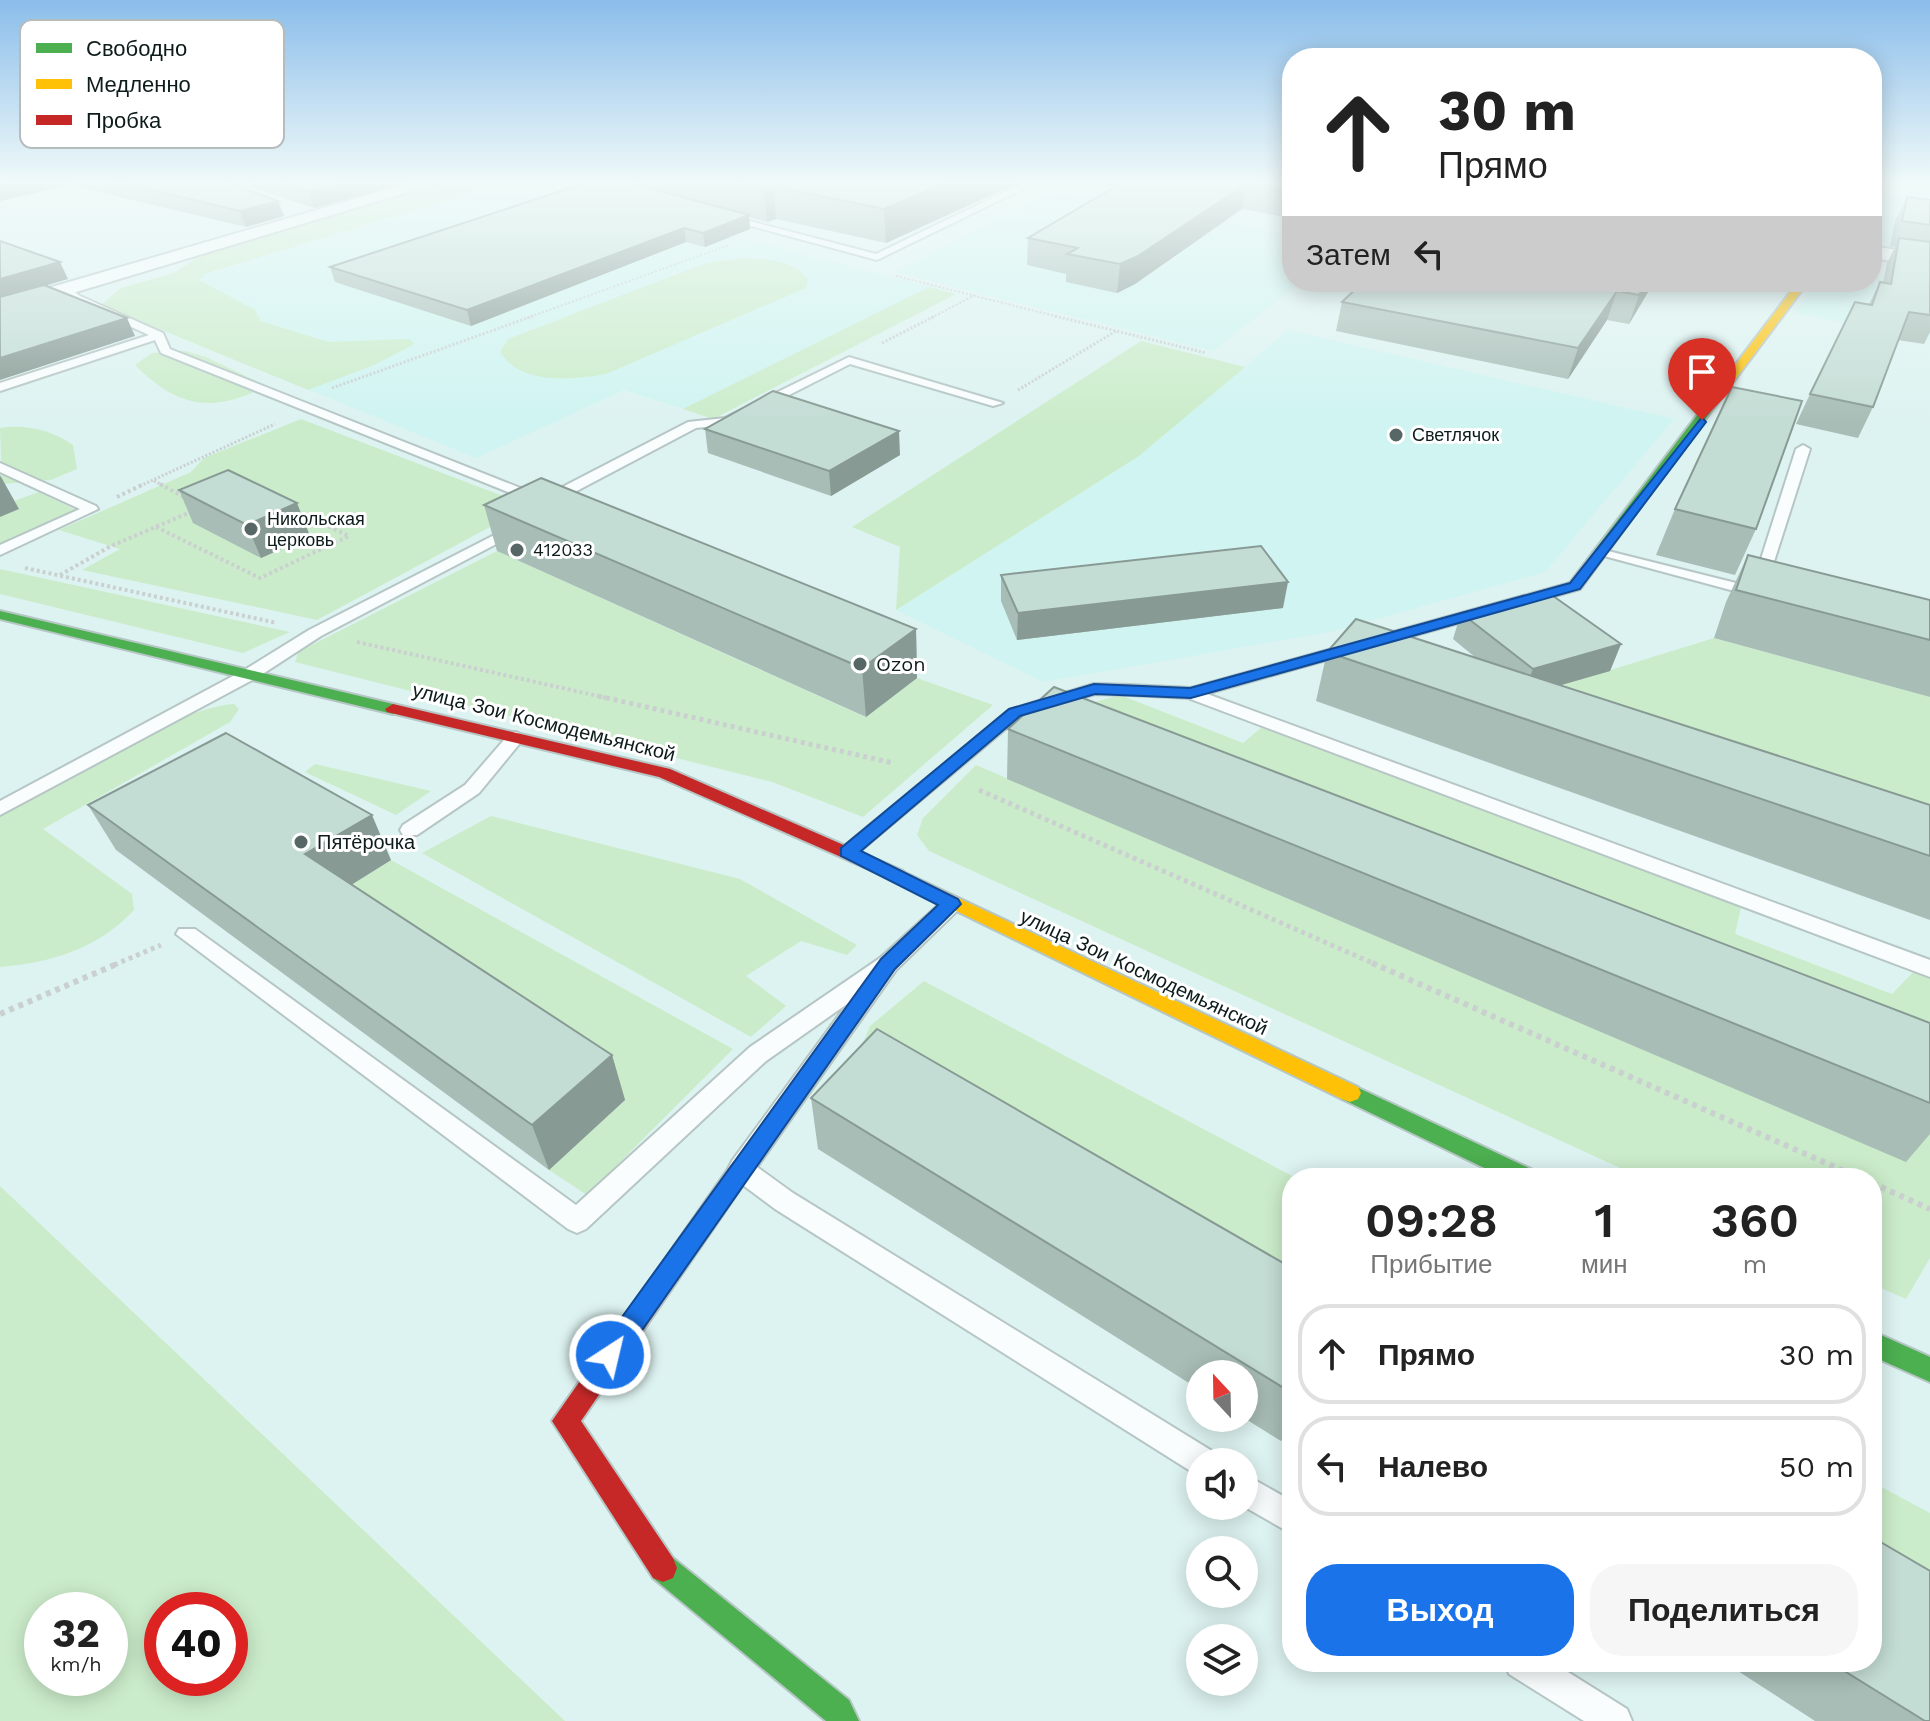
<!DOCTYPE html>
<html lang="ru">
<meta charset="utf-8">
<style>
:root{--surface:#fff;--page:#f6f6f6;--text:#222;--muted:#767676;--line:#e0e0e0;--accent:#1a73e8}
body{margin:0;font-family:"Work Sans",sans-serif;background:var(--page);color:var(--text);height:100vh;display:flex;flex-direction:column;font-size:30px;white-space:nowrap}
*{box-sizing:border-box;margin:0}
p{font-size:26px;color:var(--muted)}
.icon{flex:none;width:44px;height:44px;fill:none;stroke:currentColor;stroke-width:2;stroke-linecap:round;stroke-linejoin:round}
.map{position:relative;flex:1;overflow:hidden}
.sheet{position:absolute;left:1282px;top:1168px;width:600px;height:504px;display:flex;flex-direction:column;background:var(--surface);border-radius:32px;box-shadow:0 4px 20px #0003}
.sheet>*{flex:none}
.banner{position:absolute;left:1282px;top:48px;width:600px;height:244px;border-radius:32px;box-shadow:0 4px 20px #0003;background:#fff;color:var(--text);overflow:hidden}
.needle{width:52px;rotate:338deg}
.controls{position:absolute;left:1186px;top:1360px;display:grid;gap:16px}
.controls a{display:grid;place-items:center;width:72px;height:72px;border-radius:50%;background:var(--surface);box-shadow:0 4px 20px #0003;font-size:40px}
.speed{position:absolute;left:24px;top:1592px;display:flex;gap:16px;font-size:40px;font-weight:700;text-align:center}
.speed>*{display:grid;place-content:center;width:104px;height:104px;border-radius:50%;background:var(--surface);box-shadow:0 4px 20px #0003;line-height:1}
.speed small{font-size:20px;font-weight:400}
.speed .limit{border:12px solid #d22;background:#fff;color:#111}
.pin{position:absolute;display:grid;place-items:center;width:68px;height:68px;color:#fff;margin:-82px -34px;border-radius:50% 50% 50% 0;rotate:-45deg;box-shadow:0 0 8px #0007}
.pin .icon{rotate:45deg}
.me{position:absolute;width:88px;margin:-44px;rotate:35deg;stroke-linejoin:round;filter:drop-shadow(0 0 6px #0008)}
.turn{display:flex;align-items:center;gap:28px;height:168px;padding:0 24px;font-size:36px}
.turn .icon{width:104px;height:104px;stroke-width:2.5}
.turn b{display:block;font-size:56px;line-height:68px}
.then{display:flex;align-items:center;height:76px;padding:0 24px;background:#0003;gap:16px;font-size:30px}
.eta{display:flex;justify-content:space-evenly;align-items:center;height:136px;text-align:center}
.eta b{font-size:48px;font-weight:600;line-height:56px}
.action{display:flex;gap:16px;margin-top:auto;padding:16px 24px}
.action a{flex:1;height:92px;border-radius:32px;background:var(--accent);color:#fff;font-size:32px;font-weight:600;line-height:92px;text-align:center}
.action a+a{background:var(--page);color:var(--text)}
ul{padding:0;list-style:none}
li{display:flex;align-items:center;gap:24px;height:100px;margin:0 16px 12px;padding:0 8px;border:4px solid var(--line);border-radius:32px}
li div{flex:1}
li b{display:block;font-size:30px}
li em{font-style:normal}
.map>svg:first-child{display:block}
</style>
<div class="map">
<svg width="1930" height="1721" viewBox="0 0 1930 1721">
<rect width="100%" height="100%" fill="#ddf3f1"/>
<g fill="#cff4f1">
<polygon points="507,182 679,222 929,287 683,409 624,390 476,458 101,305"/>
<polygon points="1872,182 1930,182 1930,250 1872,241"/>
<polygon points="1058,190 1292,235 1292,282 1301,282 1213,351 894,272"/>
<polygon points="1872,276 1930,286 1930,340 1795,313 1815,282 1872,282"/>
<polygon points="1288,330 1674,419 1545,572 1335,631 1043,682 896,610 1139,456"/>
</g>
<g fill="#cbecca" fill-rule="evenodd">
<polygon points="447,182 507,182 204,274 199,280 255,310 261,321 328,342 409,339 415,344 374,365 308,390 101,305 121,288 174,273 204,253"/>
<path d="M735,259C762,258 789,258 808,279L806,288L606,374C571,380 521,385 500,352L508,339L706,263Z"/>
<polygon points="929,287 956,294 713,419 683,409"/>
<polygon points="1141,341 1245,367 1139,456 896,610 900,547 852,527"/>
<path d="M185,351L206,357L267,386C213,413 179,409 135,365L152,353Z"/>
<polygon points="301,419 529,506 317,620 82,570 120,549 59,530 191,472 204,458"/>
<path d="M0,428C25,424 52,430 73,445L77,469L51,480L2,484Z"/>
<polygon points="39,492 78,511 0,544 0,517 8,503"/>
<polygon points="497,551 865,717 917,678 993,705 863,817 772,782 295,662 298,652"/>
<polygon points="0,569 290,632 243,653 0,594"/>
<polygon points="1714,638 1930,697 1930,867 1549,689"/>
<polygon points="1120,695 1243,743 1268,722 1743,899 1735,934 1892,994 1920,965 1930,968 1930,1258 1906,1299 1872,1284 1872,1178 1642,1178 929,851 917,835 923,818 976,765 1905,1161 1070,709"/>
<path d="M234,704L239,709L230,722L43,829L132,894L134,910C99,948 51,963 0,967V816C54,787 178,706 234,704Z"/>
<polygon points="315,764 431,791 396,815 305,772"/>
<polygon points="491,816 740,879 857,945 847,955 801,941 746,976 786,1006 751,1037 422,853"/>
<polygon points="391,860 733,1049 587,1195 549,1170 625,1100 327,900"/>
<polygon points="924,981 1296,1178 1292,1178 1292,1325 818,1149 870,1026"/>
<path d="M0,1186L565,1721H0ZM42,1610H110V1678H42ZM230,1610V1678H162V1610Z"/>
<polygon points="1872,1482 1930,1513 1930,1642 1872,1608"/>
</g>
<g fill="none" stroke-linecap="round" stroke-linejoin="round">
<defs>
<g id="lane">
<polygon points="1025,182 1037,182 877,260 718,217 723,214 876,254"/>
<polygon points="67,286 80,296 163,333 170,349 543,497 688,422 725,418 849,357 1003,403 993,406 850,364 732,424 696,428 552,504 538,504 161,353 155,340 0,391 0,383 149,335 72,300 62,289"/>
<polygon points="1803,445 1810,449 1763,596 1753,596 1593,553 1600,549 1752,587 1796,449"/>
<polygon points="0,463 96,506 98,509 0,555 0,545 80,509 0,472"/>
<polygon points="516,524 521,525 521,531 321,636 258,677 0,815 0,801 246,669 309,630"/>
<polygon points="1191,688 1930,960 1930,977 1185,697 1182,693 1185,689"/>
<polygon points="516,732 525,737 479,793 417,835 403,835 400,830 403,825 465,785 510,733"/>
<polygon points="952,897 959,899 962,904 959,909 896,970 757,1167 793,1193 1212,1451 1216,1462 1200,1462 1200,1477 775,1209 732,1177 728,1169 732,1161 847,1004 766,1061 586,1229 577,1233 568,1229 176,934 179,929 195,929 576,1205 750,1047 880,958 945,899"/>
<polygon points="1244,1474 1292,1501 1292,1534 1243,1506"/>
<polygon points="1504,1662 1552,1662 1627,1709 1632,1721 1584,1721 1509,1674"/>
</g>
<g id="street">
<polygon points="413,182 441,182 0,315 0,302"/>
<polygon points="1872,246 1930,255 1930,267 1872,258"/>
</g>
<g id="fast">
<polygon points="1720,385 1729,387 1580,589 1191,698 1129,695 1121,690 1129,685 1191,688 1570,583"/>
<polygon points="0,611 393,704 401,709 393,714 0,619"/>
<polygon points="1350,1084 1535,1171 1538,1178 1505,1178 1342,1099 1339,1093 1342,1087"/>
<polygon points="1872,1331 1930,1357 1930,1382 1872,1356"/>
<polygon points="663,1554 673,1558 849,1700 859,1721 826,1721 653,1578 649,1568 653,1558"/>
</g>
<g id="slow">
<polygon points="1798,282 1808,282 1728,389 1720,389 1720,385"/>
<polygon points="1094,684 1129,685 1137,690 1129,695 1095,694 1021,716 854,856 842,856 839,852 842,848 1009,710"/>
<polygon points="897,869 1358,1087 1361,1093 1358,1099 1350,1102 1342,1099 891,879 888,875 891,871"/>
</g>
<g id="jam">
<polygon points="393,704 670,769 903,871 906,875 903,879 891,879 659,777 387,712 385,709"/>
<polygon points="741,1159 749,1162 752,1169 749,1176 581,1421 673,1558 677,1568 673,1578 663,1582 653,1578 552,1421 733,1162"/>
</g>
</defs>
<use href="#lane" stroke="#b5c6c5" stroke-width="4"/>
<use href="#street" stroke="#b5c6c5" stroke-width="4"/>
<use href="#fast" stroke="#b5c6c5" stroke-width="4"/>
<use href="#slow" stroke="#b5c6c5" stroke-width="4"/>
<use href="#jam" stroke="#b5c6c5" stroke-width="4"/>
<g stroke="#cad0d0" stroke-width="2" stroke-dasharray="2 2" stroke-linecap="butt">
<polyline points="896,276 1063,318"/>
<polyline points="527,318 729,245"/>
<polyline points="931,318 975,295"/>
</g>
<g stroke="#cad0d0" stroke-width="3" stroke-dasharray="2 2" stroke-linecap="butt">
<polyline points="1055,316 1206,353"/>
<polyline points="882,343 935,316"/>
<polyline points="332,388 533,316"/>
<polyline points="1018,390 1116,331"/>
<polyline points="154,481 164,486"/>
<polyline points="140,486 275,424"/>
</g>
<g stroke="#cad0d0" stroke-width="4" stroke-dasharray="3 3" stroke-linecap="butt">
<polyline points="160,484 187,499"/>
<polyline points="117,497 144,484"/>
<polyline points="156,527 260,578 349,536 298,512"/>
<polyline points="25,568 277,623"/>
<polyline points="60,575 111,546 193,511"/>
<polyline points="357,642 607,698"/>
</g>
<g stroke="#cad0d0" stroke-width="5" stroke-dasharray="4 4" stroke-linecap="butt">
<polyline points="598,696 893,763"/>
<polyline points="979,790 1377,965"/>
<polyline points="114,965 161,945"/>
</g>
<g stroke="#cad0d0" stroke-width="6" stroke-dasharray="5 5" stroke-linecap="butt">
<polyline points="1372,963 1860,1178"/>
<polyline points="0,1014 119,963"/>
<polyline points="1872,1183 1930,1209"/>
</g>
<use href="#lane" fill="#fafdfd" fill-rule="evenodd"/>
<use href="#street" fill="#fafdfd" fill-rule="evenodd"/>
<use href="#fast" fill="#4caf50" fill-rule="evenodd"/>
<use href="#slow" fill="#ffc107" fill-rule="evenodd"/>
<use href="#jam" fill="#c62828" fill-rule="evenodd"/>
</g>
<g fill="#a8bdb6">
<polygon points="0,182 226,182 278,201 284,216 246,227 69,185"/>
<polygon points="235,182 410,182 314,208"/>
<polygon points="588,182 1020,182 886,243 776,219 767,222 749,217 750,229 705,247 686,242 471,326 335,282 330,267"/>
<polygon points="1123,182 1292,182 1285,217 1242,209 1135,284 1117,293 1066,282 1066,274 1027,265 1028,238"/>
<polygon points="1907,197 1930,200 1930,332 1924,344 1898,340 1873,407 1858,438 1796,424 1810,394 1869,304 1880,282 1883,282 1887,263 1895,247 1890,246 1895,221"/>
<polygon points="1363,282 1654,282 1629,324 1607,320 1568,379 1336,331 1342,302"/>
<polygon points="705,429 900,455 831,496 708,453"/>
<polygon points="179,490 310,536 261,558 193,523"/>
<polygon points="484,505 916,629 917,678 866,717 497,551"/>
<polygon points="1675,509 1756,529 1735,575 1656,555"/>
<polygon points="1748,555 1930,600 1930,697 1714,638 1726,602"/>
<polygon points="1001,575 1283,608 1017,640 1001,601"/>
<polygon points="1461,613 1621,644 1610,671 1561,685 1930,805 1930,920 1316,701 1327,652 1476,658 1453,639"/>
<polygon points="1008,729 1930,1023 1930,1134 1906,1162 1007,779"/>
<polygon points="88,805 391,860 351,885 612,1055 625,1100 549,1170 116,850"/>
<polygon points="811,1098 1292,1268 1292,1422 1281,1441 1244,1418 1244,1374 1200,1374 1200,1390 818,1149"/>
<polygon points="1724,1662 1872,1662 1930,1721 1815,1721"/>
</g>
<g fill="#889a94">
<polygon points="8,182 68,182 69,185 0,201 0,184"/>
<polygon points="347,182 410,182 314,208 309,192"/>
<polygon points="947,182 1020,182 886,243 884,209"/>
<polygon points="1246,184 1242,209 1135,284 1117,293 1120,264"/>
<polygon points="773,186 776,219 767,222 764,189"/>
<polygon points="1292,190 1292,213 1285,217 1290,192"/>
<polygon points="278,201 284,216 246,227 240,211"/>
<polygon points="749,215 750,229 705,247 703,233"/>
<polygon points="684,228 686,242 471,326 467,310"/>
<polygon points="60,262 68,279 0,299 0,279"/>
<polygon points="1647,282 1654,282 1629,324 1639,295"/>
<polygon points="1617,291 1607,320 1568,379 1578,348"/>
<polygon points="127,318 135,336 0,380 0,358"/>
<polygon points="899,431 900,455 831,496 829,471"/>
<polygon points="0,475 19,509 0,517"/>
<polygon points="297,503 310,536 261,558 247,525"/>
<polygon points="1288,582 1283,608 1017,640 1018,613"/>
<polygon points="916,629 917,678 866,717 862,668"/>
<polygon points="1621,644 1610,671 1523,696 1533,669"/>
<polygon points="372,815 391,860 327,900 305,854"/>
<polygon points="612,1055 625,1100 549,1170 532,1125"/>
<polygon points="1292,1414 1292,1422 1281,1441"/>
</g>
<g fill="#c3dcd4" stroke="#889a94" stroke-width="2">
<polygon points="116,182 226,182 278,201 240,211"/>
<polygon points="278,182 347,182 309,192"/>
<polygon points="588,182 626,182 749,215 703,233 684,228 467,310 330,267"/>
<polygon points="737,182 947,182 884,209 773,186 764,189"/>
<polygon points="1123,182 1292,182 1292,190 1290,192 1246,184 1138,256 1120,264 1067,254 1078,248 1028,238"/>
<polygon points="1907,197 1930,200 1930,225 1902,221"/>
<polygon points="1899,238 1930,242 1930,315 1909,312 1873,407 1810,394 1855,302 1872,305 1880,282 1891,284"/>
<polygon points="0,241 60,262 0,279"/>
<polygon points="1363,282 1647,282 1639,295 1617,291 1578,348 1342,302"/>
<polygon points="44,285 127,318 0,358 0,297"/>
<polygon points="1732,387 1802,401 1756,529 1675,509"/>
<polygon points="773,391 899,431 829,471 705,429"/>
<polygon points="228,470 297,503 247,525 179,490"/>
<polygon points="541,478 916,629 862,668 484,505"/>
<polygon points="1261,546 1288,582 1018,613 1001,575"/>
<polygon points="1748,555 1930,600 1930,640 1736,590"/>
<polygon points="1546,591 1621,644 1533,669 1461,613"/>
<polygon points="1356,619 1930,805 1930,856 1327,652"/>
<polygon points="1054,687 1930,1023 1930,1103 1008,729"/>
<polygon points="226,733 372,815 305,854 612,1055 532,1125 88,805"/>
<polygon points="877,1029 1292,1268 1292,1393 811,1098"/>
<polygon points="1872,1537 1930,1571 1930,1721 1925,1721 1830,1662 1872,1662"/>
</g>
<linearGradient id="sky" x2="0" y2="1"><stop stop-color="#8abdea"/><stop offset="0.43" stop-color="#f0faf9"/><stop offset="1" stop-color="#f0faf9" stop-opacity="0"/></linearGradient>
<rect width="1930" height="423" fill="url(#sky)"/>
<polygon fill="#1a73e8" stroke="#114b97" stroke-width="2" points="1702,417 1706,422 1580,589 1191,698 1095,694 1020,716 861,851 958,899 961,904 895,969 619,1363 610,1367 601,1363 598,1355 601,1346 881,959 938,905 841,856 841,848 1009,709 1094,684 1190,688 1570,583"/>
<g fill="#566766" stroke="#fff" stroke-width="3">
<circle cx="1396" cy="435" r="8"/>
<circle cx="251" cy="529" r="8"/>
<circle cx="517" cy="550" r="8"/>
<circle cx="860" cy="664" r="8"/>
<circle cx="301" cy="842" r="8"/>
</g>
<g text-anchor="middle" stroke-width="6" stroke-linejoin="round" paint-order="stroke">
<g font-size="18" fill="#0d1b1b" stroke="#fff" text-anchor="start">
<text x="1412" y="441">Светлячок</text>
<text x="267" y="525">Никольская<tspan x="267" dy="21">церковь</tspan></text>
<text x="533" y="556">412033</text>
</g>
<g font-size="20" fill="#0d1b1b" stroke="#fff" text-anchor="start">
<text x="876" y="671">Ozon</text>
<text x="317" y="849">Пятёрочка</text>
</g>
<g font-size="20" fill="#0d1b1b" stroke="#fff">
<text transform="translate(544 722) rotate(14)" y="7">улица Зои Космодемьянской</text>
<text transform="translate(1144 972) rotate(25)" y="7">улица Зои Космодемьянской</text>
</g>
</g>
<rect x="20" y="20" width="264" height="128" rx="12" fill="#fff" stroke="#b6bbbb" stroke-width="2"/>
<rect x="36" y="43" width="36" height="10" fill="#4caf50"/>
<rect x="36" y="79" width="36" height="10" fill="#ffc107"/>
<rect x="36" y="115" width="36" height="10" fill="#c62828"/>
<g font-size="22" fill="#0d1b1b">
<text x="86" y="56">Свободно</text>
<text x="86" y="92">Медленно</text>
<text x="86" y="128">Пробка</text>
</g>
</svg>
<div class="controls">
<a><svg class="needle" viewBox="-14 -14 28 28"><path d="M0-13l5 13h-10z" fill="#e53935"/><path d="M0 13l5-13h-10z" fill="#767676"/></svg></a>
<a><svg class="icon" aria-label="sound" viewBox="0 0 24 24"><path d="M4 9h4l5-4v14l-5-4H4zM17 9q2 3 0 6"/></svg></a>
<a><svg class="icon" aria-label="search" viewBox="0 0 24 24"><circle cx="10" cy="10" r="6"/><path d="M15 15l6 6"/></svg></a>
<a><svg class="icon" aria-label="layers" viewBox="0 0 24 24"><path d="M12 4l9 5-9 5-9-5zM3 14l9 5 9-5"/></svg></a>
</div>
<div class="speed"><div>32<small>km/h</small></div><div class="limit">40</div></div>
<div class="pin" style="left:1702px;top:420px;background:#d93025"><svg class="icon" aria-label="arrive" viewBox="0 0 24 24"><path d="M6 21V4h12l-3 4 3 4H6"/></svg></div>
<svg class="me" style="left:610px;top:1355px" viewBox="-20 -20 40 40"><circle r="17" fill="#1a73e8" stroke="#fff" stroke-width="3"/><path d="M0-11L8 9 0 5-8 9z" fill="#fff"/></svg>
<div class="banner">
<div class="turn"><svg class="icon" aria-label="ahead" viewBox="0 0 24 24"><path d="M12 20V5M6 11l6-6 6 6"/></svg><div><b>30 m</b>Прямо</div></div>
<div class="then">Затем<svg class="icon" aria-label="left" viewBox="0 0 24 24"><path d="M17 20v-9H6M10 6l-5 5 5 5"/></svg></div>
</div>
<section class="sheet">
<div class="eta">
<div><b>09:28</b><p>Прибытие</p></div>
<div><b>1</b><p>мин</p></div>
<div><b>360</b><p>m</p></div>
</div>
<ul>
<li><svg class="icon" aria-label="ahead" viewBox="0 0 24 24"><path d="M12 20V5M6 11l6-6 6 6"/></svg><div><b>Прямо</b></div><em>30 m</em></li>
<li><svg class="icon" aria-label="left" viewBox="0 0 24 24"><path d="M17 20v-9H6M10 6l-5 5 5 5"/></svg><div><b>Налево</b></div><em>50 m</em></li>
</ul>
<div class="action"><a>Выход</a><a>Поделиться</a></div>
</section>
</div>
